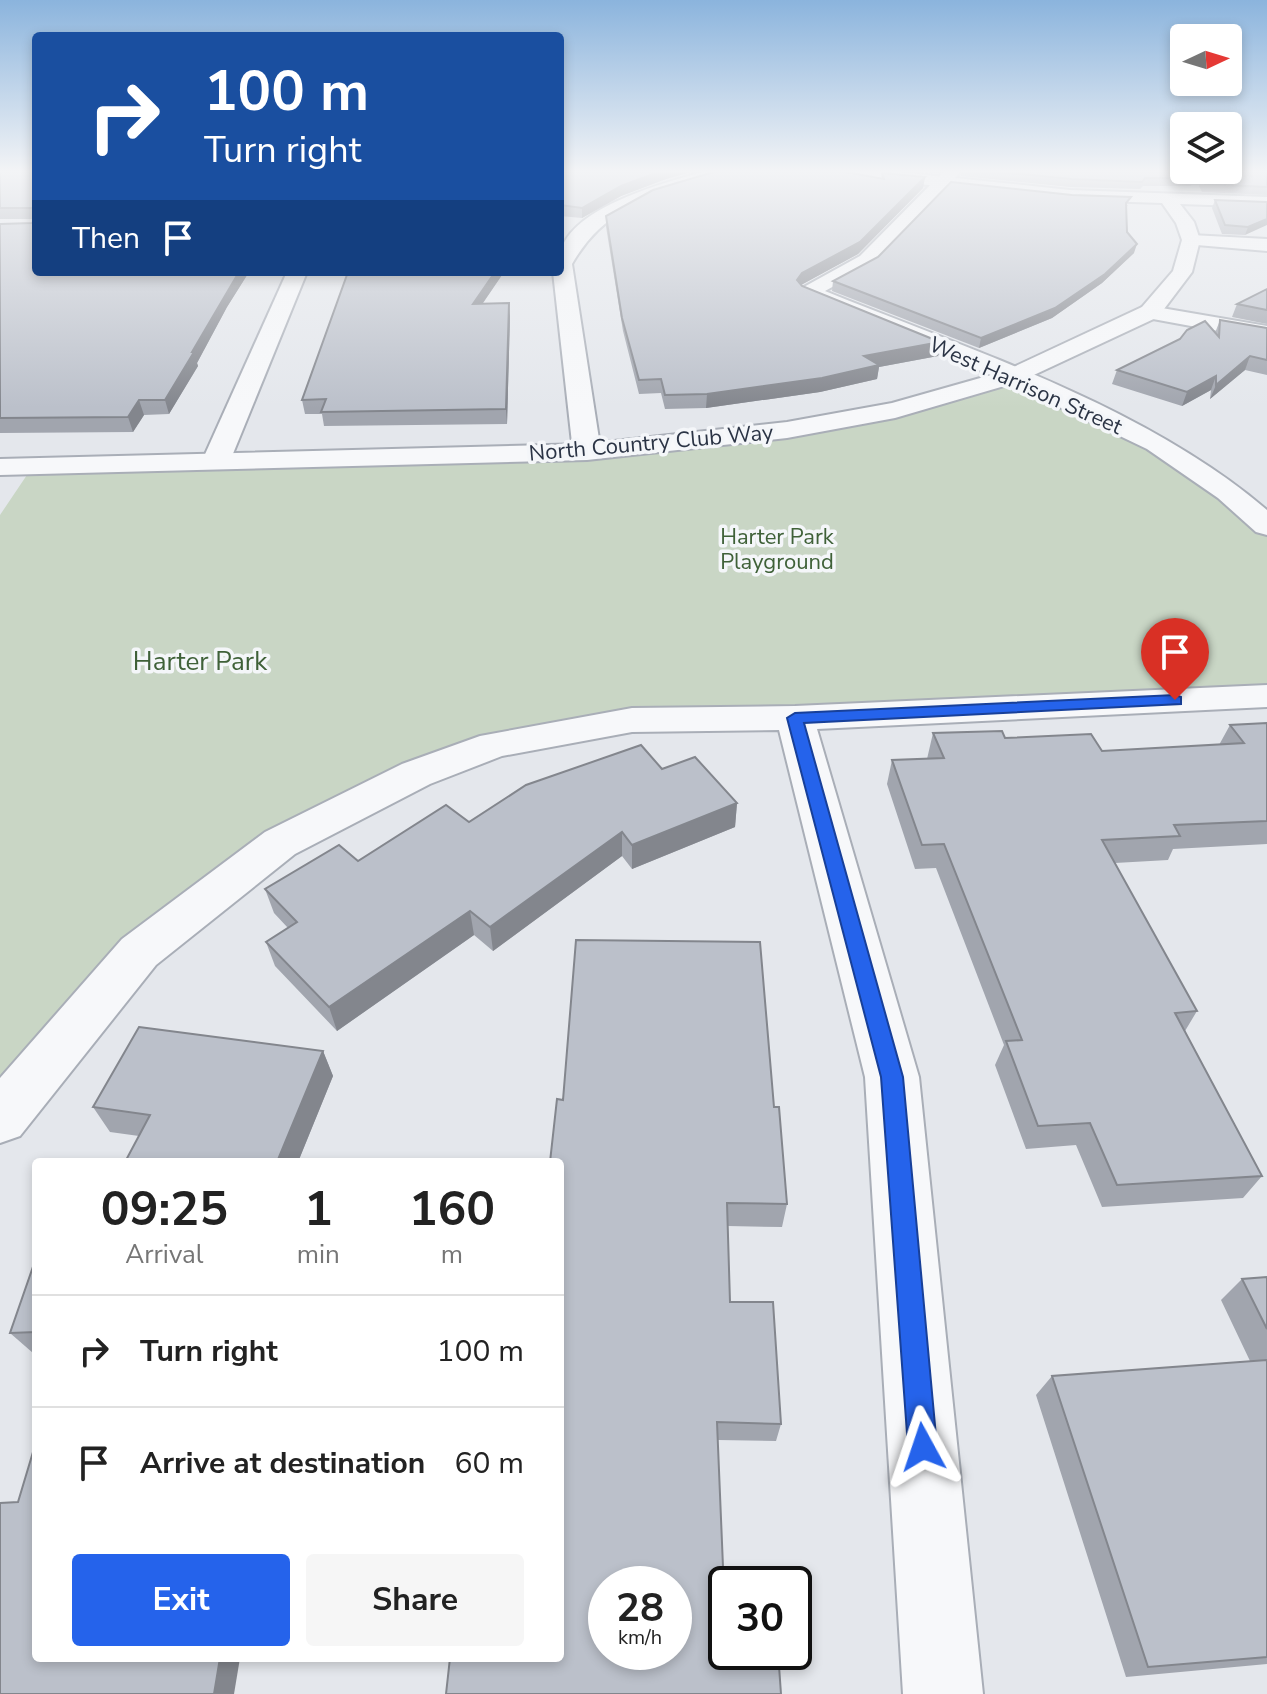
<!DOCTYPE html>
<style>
:root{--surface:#fff;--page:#f6f6f6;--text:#222;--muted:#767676;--line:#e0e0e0;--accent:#2563eb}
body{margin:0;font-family:"Nunito Sans",sans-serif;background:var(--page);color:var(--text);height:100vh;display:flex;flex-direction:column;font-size:30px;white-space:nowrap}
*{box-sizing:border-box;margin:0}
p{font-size:26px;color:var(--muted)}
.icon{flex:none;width:44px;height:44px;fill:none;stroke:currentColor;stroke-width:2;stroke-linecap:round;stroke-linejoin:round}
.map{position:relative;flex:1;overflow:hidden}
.details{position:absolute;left:32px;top:1158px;width:532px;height:504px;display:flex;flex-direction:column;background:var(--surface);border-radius:8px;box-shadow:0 4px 12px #0003}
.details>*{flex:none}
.banner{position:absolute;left:32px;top:32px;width:532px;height:244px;border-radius:8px;box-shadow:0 4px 12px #0003;background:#1a4fa0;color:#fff;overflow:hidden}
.needle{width:52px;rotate:86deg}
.buttons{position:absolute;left:1170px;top:24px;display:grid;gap:16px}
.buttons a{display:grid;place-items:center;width:72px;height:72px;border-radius:8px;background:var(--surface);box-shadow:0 4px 12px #0003;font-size:40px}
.speed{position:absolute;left:588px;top:1566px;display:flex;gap:16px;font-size:40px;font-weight:700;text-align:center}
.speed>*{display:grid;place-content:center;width:104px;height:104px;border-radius:50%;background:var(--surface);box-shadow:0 4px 12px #0003;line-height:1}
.speed small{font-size:20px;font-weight:400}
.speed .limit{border:4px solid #111;border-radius:12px;background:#fff;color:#111}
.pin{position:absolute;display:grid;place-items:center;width:68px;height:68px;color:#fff;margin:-82px -34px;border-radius:50% 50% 50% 0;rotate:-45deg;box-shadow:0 0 8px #0007}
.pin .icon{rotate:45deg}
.me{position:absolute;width:88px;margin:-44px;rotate:355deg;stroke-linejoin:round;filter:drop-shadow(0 0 6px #0008)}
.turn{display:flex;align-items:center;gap:28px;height:168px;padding:0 40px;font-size:36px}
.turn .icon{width:104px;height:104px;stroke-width:2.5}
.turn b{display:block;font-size:56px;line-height:68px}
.then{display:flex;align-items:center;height:76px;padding:0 40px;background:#0003;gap:16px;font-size:30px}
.eta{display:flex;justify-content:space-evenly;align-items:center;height:136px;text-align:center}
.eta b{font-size:48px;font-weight:700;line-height:56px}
.button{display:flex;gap:16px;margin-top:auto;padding:16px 40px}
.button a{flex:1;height:92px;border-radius:8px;background:var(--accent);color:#fff;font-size:32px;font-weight:700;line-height:92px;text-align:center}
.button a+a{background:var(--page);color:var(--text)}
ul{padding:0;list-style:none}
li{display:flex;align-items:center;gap:24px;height:112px;padding:0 40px;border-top:2px solid var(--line)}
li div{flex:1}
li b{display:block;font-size:30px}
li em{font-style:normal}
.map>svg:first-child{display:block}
</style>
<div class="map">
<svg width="1267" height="1694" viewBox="0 0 1267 1694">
<rect width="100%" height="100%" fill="#e4e7ec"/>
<polygon fill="#c9d6c5" points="1013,376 1156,443 1267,526 1267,696 561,732 280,843 0,1118 0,515 33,466 530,454 787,430"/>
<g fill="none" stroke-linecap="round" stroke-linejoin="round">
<defs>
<g id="minor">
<path d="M705,171H730C720,180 702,182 689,186C636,202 600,215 572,264L601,452L597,458H577L573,452L553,272H560C560,266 559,258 560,253C572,206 665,183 705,171Z"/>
<path d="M944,171H960L950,186L874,264L825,291C973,351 1145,406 1267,510V535L1256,532L1218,498L1147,449L1005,381L802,296L799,292L802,288L860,256Z"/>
<polygon points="1185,171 1201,171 1206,180 1204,183 1192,183"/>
<polygon points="1191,235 1267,239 1267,251 1185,244 1182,240"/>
<polygon points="287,272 307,272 230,461 226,467 216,469 206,467 202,461"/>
<polygon points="1150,306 1267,326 1267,340 1142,317 1139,312 1142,307"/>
<polygon points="1267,685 1267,707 817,729 919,1077 983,1694 903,1694 865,1077 779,730 632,732 502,756 430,784 295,854 156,965 20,1136 0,1143 0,1078 122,939 265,832 402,764 480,736 632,708 795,706"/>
</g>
<polygon id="tertiary" points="835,171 888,171 1070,190 1267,197 1267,207 1180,204 1194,222 1200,240 1192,272 1158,317 1021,381 895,418 787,438 587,460 0,475 0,459 587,444 787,422 892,403 1005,371 1142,307 1173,271 1182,240 1176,223 1162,203 1070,200 843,176"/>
</defs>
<use href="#minor" stroke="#a9aeb7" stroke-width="4"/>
<use href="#tertiary" stroke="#a9aeb7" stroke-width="4"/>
<use href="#minor" fill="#f7f8fa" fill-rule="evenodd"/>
<use href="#tertiary" fill="#f7f8fa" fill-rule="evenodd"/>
</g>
<g fill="#a1a5ae">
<polygon points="0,171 36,171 36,272 249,272 227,307 197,363 198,366 169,414 144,415 133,432 0,433 0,224 32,223 35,219 0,219"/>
<polygon points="560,171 694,171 666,179 621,196 582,218 560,216"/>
<polygon points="914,171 940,171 938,173"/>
<polygon points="961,171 1189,171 1194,178 1191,186 1143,186 1140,189 1070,187 961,176"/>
<polygon points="1203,171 1267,171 1267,195 1202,192 1199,186 1201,178 1208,177"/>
<polygon points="882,173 925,177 923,188 858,254 801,285 940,342 938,356 879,367 877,379 820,392 706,408 665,409 661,393 639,394 623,331 606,227 606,216 881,178"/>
<polygon points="1215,200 1267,202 1245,235 1222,234 1212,208"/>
<polygon points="1128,205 1126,208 1127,232 1134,253 1102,283 1052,318 979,348 832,291 833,281"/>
<polygon points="504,272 483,303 510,316 507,424 324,426 322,414 305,414 302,400"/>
<polygon points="1267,289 1267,324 1232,317 1237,304"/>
<polygon points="1220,320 1267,328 1267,375 1245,370 1210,399 1211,390 1182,406 1112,384 1117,370 1215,333"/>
<polygon points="1267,723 1267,844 1173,849 1168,860 1115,863 1197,1011 1185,1031 1262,1176 1243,1198 1102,1207 1076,1145 1026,1149 995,1065 1004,1045 936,868 915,869 887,784 892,760 927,759 933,733 1005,738 1102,751 1219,745 1230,725"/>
<polygon points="662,769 737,803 735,827 632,869 622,856 493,951 474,935 337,1031 275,966 266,942 288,928 274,913 265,889 358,861 469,822"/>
<polygon points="323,1051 333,1076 298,1162 125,1162 139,1136 110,1132 93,1107"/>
<polygon points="563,1100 774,1107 787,1204 782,1227 728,1226 730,1302 781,1424 776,1441 718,1440 560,1658"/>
<polygon points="36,1258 36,1353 33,1353 10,1333"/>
<polygon points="1267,1277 1267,1664 1126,1677 1036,1395 1052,1376 1250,1361 1221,1300 1242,1279"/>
</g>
<g fill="#83868d">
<polygon points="661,171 694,171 666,179 621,196 582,218 582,208 621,186"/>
<polygon points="925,177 923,188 858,254 801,285 797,280 802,273"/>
<polygon points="1267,219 1267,225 1245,235 1248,227"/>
<polygon points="1137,244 1134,253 1102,283 1052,318 979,348 981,338"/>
<polygon points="239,272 249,272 227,307 197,363 198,366 169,414 165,400 224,295"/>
<polygon points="495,272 504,272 474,316 473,304"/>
<polygon points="509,303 510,316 507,424 506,409"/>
<polygon points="940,342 938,356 879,367 877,379 820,392 706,408 707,394 864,356"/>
<polygon points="1250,356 1245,370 1210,399 1216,385"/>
<polygon points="1216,376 1211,390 1182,406 1187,392"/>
<polygon points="139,400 144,415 133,432 128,417"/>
<polygon points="737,803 735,827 632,869 632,845"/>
<polygon points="622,832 622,856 493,951 490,927"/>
<polygon points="470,911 474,935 337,1031 329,1007"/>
<polygon points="323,1051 333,1076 298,1162 277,1162"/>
<polygon points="220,1658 240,1658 234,1694 214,1694"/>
</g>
<g fill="#bbc0ca" stroke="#83868d" stroke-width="2" fill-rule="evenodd">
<polygon points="0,171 36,171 36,272 239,272 192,352 194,352 165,400 139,400 128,417 0,418 0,224 32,223 35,220 34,208 0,208"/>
<polygon points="560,171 661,171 621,186 582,208 560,205"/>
<polygon points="717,171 840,171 884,179 882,173 925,177 860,242 802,273 797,280 802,286 940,342 864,356 879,365 822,378 707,394 665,395 661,379 639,380 622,318 606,216 653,190"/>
<polygon points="991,171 1189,171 1194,178 1145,178 1142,182 1072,179"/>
<polygon points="1211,171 1267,171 1267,187 1205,184 1201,178 1209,177"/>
<polygon points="951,182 1072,195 1131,197 1126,203 1127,232 1137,244 1105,274 1055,308 981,338 833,281 878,257"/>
<polygon points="1215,200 1267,202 1267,219 1248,227 1225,225"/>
<polygon points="348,272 495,272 473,304 509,303 506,409 321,412 326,399 302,400"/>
<polygon points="1267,289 1267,310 1237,304"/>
<polygon points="1220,320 1267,328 1267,360 1250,356 1216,385 1216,376 1187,392 1117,370 1180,339 1187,330 1205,321 1219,337"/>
<polygon points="1267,723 1267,821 1174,825 1180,836 1102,840 1197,1011 1175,1013 1262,1176 1117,1185 1090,1123 1038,1126 1006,1041 1022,1040 944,844 922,845 892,760 944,758 933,733 1002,731 1005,738 1091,734 1102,751 1244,743 1230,725"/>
<polygon points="641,745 662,769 695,757 737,803 632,845 622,832 490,927 470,911 329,1007 266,942 297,922 265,889 339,845 358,861 446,805 469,822 526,785"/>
<path d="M576,940L760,942L774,1107H779L787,1204L727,1203L730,1302H773L781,1424L717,1422L724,1591H726V1652H778L781,1694H446L450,1658H560V1162H550L557,1099L563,1100ZM606,1584H674V1652H606Z"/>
<polygon points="139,1027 323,1051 277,1162 125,1162 150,1115 93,1107"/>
<polygon points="36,1258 36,1332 10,1333"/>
<polygon points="1267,1277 1267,1329 1242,1279"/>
<polygon points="1267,1360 1267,1657 1148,1667 1052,1376"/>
<polygon points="36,1442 36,1658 220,1658 214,1694 0,1694 0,1503 18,1502"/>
</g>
<linearGradient id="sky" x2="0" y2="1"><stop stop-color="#8bb4dd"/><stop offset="0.42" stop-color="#f3f4f6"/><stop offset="1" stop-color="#f3f4f6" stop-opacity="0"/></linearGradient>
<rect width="1267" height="408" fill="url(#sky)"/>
<polygon fill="#2563eb" stroke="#184099" stroke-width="2" points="1175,695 1181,697 1181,704 804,723 903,1077 937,1447 933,1458 923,1462 912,1458 908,1447 881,1077 787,718 795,713"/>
<g text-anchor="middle" stroke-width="7" stroke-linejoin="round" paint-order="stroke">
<g font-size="22" fill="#2b3445" stroke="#f4f6f9">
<text transform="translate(1026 385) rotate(24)" y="8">West Harrison Street</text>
<text transform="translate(651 442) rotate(-5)" y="8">North Country Club Way</text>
</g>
<g font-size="22" fill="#3f6138" stroke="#f4f6f9">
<text x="777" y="544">Harter Park<tspan x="777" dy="25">Playground</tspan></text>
</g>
<g font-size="26" fill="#3f6138" stroke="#f4f6f9">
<text x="200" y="670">Harter Park</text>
</g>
</g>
</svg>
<div class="buttons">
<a><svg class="needle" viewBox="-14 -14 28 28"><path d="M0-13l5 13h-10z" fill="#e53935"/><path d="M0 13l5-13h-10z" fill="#767676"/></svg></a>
<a><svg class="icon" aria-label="layers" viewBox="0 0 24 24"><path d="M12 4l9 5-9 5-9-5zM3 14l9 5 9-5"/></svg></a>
</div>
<div class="speed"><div>28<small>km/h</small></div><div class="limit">30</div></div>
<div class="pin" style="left:1175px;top:700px;background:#d93025"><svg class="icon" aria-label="arrive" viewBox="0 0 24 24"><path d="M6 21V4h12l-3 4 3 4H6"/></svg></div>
<svg class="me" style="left:923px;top:1447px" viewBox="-20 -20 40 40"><path d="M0-17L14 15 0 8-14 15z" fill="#2563eb" stroke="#fff" stroke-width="4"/></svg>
<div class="banner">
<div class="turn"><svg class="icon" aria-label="right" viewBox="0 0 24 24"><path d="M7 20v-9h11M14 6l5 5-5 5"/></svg><div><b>100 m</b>Turn right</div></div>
<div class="then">Then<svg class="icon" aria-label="arrive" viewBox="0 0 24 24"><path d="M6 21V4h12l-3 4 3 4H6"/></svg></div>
</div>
<section class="details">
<div class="eta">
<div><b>09:25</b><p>Arrival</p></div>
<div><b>1</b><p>min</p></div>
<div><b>160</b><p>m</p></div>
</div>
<ul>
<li><svg class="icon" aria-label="right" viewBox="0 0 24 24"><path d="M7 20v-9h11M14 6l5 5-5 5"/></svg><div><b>Turn right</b></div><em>100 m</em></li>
<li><svg class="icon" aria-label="arrive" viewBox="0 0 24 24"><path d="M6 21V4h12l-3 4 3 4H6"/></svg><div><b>Arrive at destination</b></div><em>60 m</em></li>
</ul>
<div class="button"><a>Exit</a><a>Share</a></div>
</section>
</div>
